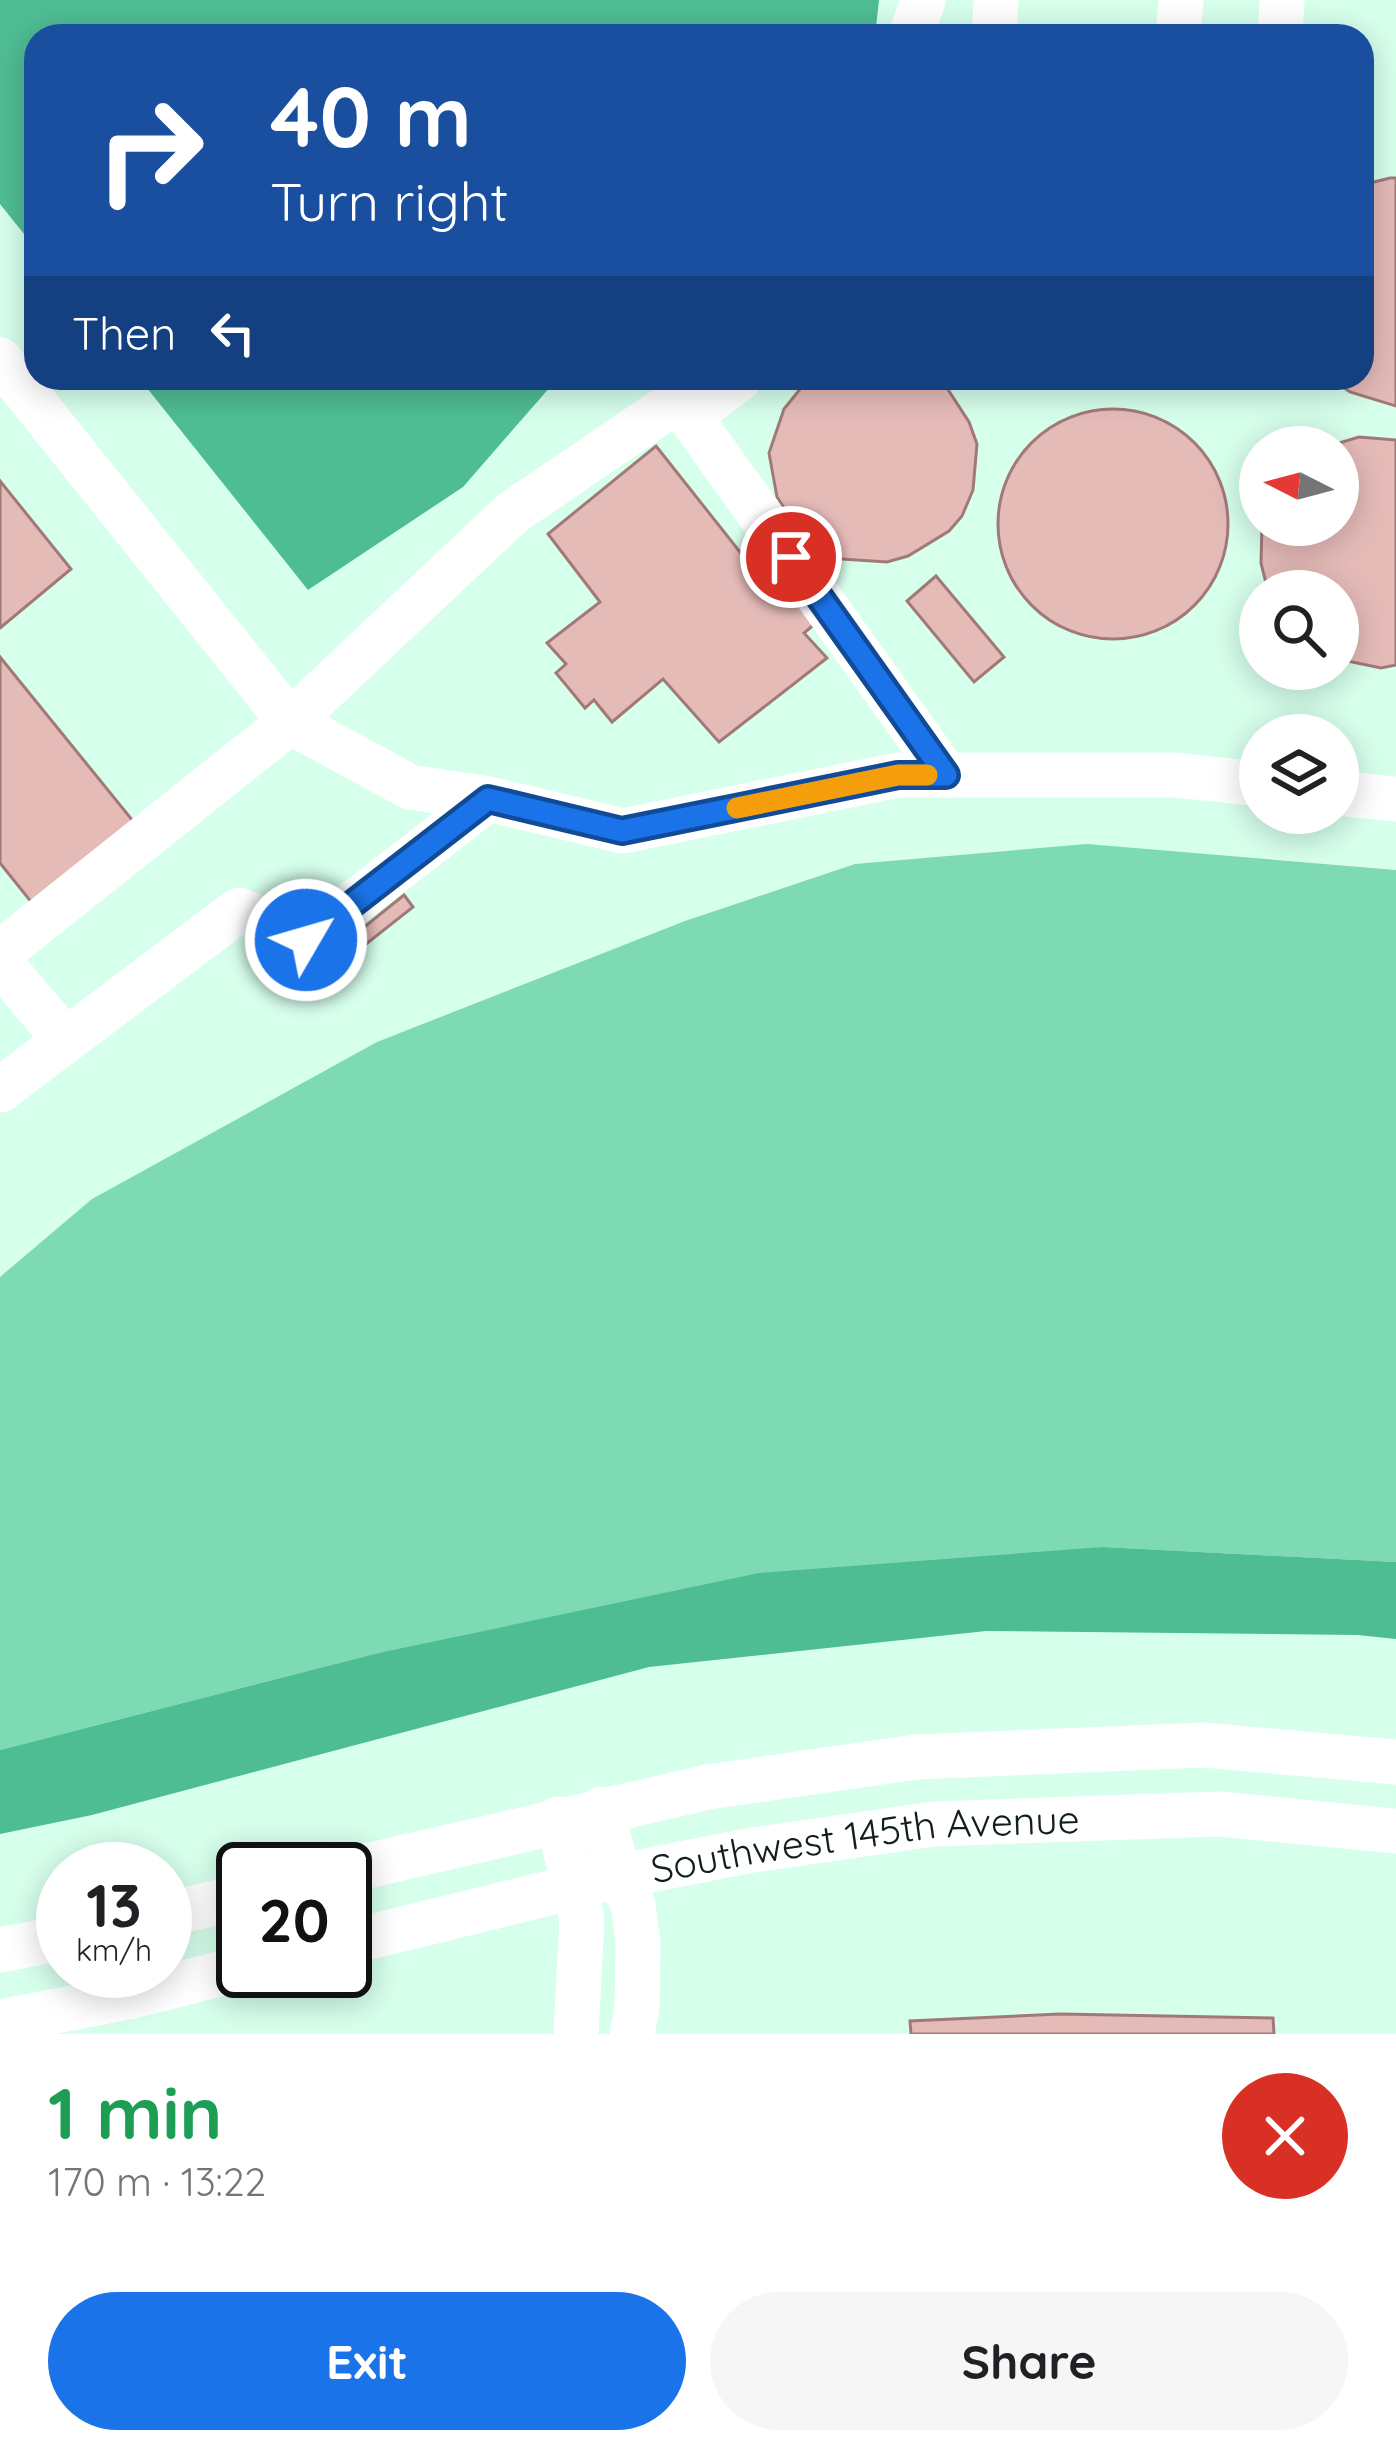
<!DOCTYPE html>
<meta charset="utf-8">
<style>
:root{--surface:#fff;--page:#f6f6f6;--text:#202124;--muted:#757577;--accent:#1a73e8}
body{margin:0;font-family:Quicksand,sans-serif;background:var(--page);color:var(--text);height:100vh;display:flex;flex-direction:column;font-size:45px;white-space:nowrap}
*{box-sizing:border-box;margin:0}
p{font-size:39px;color:var(--muted)}
.icon{flex:none;width:66px;height:66px;fill:none;stroke:currentColor;stroke-width:2;stroke-linecap:round;stroke-linejoin:round}
.map{position:relative;height:2034px;overflow:hidden}
.sheet{display:flex;flex-direction:column;background:var(--surface);flex:1}
.sheet>*{flex:none}
.banner{position:absolute;left:24px;top:24px;width:1350px;height:366px;border-radius:36px;box-shadow:0 6px 30px #0003;background:#1a4fa0;color:#fff;overflow:hidden}
.needle{width:78px;rotate:276deg}
.tools{position:absolute;left:1239px;top:426px;display:grid;gap:24px}
.tools a{display:grid;place-items:center;width:120px;height:120px;border-radius:50%;background:var(--surface);box-shadow:0 6px 30px #0003;font-size:60px}
.speed{position:absolute;left:36px;top:1842px;display:flex;gap:24px;font-size:60px;font-weight:700;text-align:center}
.speed>*{display:grid;place-content:center;width:156px;height:156px;border-radius:50%;background:var(--surface);box-shadow:0 6px 30px #0003;line-height:1}
.speed small{font-size:30px;font-weight:400}
.speed .limit{border:6px solid #111;border-radius:18px;background:#fff;color:#111}
.pin{position:absolute;display:grid;place-items:center;width:102px;height:102px;color:#fff;margin:-51px;border:6px solid #fff;border-radius:50%;box-shadow:0 3px 12px #0007}
.me{position:absolute;width:132px;margin:-66px;rotate:52deg;stroke-linejoin:round;filter:drop-shadow(0 0 9px #0008)}
.turn{display:flex;align-items:center;gap:42px;height:252px;padding:0 48px;font-size:54px}
.turn .icon{width:156px;height:156px;stroke-width:2.5}
.turn b{display:block;font-size:84px;line-height:102px}
.then{display:flex;align-items:center;height:114px;padding:0 48px;background:#0003;gap:24px;font-size:45px}
.round{display:grid;place-items:center;flex:none;width:126px;height:126px;border-radius:63px;background:var(--page)}
.overview{display:flex;align-items:center;justify-content:space-between;height:204px;padding:0 48px}
h1{font-size:72px;font-weight:700;line-height:90px;color:#1e9e55}
.cta{display:flex;gap:24px;margin-top:auto;padding:24px 48px}
.cta a{flex:1;height:138px;border-radius:72px;background:var(--accent);color:#fff;font-size:48px;font-weight:700;line-height:138px;text-align:center}
.cta a+a{background:var(--page);color:var(--text)}
.map>svg:first-child{display:block}
</style>
<div class="map">
<svg width="1396" height="2034" viewBox="0 0 1396 2034">
<rect width="100%" height="100%" fill="#d6ffec"/>
<polygon fill="#7ddab3" points="1087,844 1396,870 1396,1562 1103,1547 374,1654 0,1750 0,1277 92,1199 377,1042 685,921 855,864"/>
<g fill="#4fbd93">
<polygon points="0,0 879,0 875,36 36,36 36,249 0,204"/>
<polygon points="139,378 558,378 463,487 308,590"/>
<polygon points="1103,1547 1396,1562 1396,1639 1358,1635 986,1631 649,1667 92,1815 0,1834 0,1750 374,1654 759,1573"/>
</g>
<g fill="#e5bbb8" stroke="#a17a78" stroke-width="3">
<polygon points="1390,178 1396,178 1396,406 1350,392 1330,378 1362,378 1362,185"/>
<polygon points="809,378 937,378 945,385 969,422 977,444 973,490 962,516 949,531 908,556 887,562 842,559 803,537 777,497 769,453 784,409"/>
<circle cx="1113" cy="524" r="115"/>
<polygon points="1359,437 1396,440 1396,665 1381,668 1338,659 1338,591 1268,591 1261,563 1262,525 1338,525 1338,447 1326,447"/>
<polygon points="656,446 759,576 777,560 822,618 804,633 827,658 719,742 663,679 612,722 594,700 585,708 556,673 566,664 547,643 600,602 548,534"/>
<polygon points="0,481 71,569 0,628"/>
<polygon points="936,576 1004,657 974,682 907,601"/>
<polygon points="0,657 133,821 32,903 0,863"/>
<polygon points="404,895 413,907 314,985 306,974"/>
<polygon points="1060,2014 1273,2018 1274,2034 911,2034 910,2021"/>
</g>
<g fill="none" stroke-linecap="round" stroke-linejoin="round">
<g stroke="#fff" stroke-width="45">
<polyline points="911,36 923,0"/>
<polyline points="994,36 996,0"/>
<polyline points="1178,36 1181,0"/>
<polyline points="1280,36 1282,0"/>
<polyline points="0,360 290,722 410,787 488,799 623,831 898,775 1175,775 1260,784"/>
<polyline points="690,416 740,378"/>
<polyline points="1338,793 1396,799"/>
<polyline points="0,953 290,722 512,513 678,400 946,775"/>
<polyline points="0,963 66,1040"/>
<polyline points="0,1090 239,910 306,940 488,799"/>
<polyline points="601,1809 619,1876 633,1905 638,1942 637,2008 632,2034"/>
<polyline points="558,1819 582,1919 576,2034"/>
<polyline points="345,1871 708,1787 916,1757 1204,1745 1396,1762"/>
<polyline points="165,1915 243,1896"/>
<path id="s1" d="M345,1943L619,1876L753,1850L933,1824L1220,1814L1396,1831"/>
<polyline points="0,1950 63,1938"/>
<polyline points="0,2022 133,1996 243,1968"/>
</g>
</g>
<g fill="none" stroke-linecap="round" stroke-linejoin="round">
<defs>
<polyline id="route" points="306,940 488,799 622,831 898,775 946,775 791,557"/>
</defs>
<use href="#route" stroke="#114b97" stroke-width="30"/>
<use href="#route" stroke="#1a73e8" stroke-width="21"/>
<polyline stroke="#f59e0b" stroke-width="21" points="737,808 898,775 927,775"/>
</g>
<g text-anchor="middle" stroke-width="10" stroke-linejoin="round" paint-order="stroke">
<g font-size="39" fill="#101f19" stroke="#fff">
<text dy="14" stroke="none"><textPath href="#s1" startOffset="531">Southwest 145th Avenue</textPath></text>
</g>
</g>
</svg>
<div class="tools">
<a><svg class="needle" viewBox="-14 -14 28 28"><path d="M0-13l5 13h-10z" fill="#e53935"/><path d="M0 13l5-13h-10z" fill="#757577"/></svg></a>
<a><svg class="icon" aria-label="search" viewBox="0 0 24 24"><circle cx="10" cy="10" r="6"/><path d="M15 15l6 6"/></svg></a>
<a><svg class="icon" aria-label="layers" viewBox="0 0 24 24"><path d="M12 4l9 5-9 5-9-5zM3 14l9 5 9-5"/></svg></a>
</div>
<div class="speed"><div>13<small>km/h</small></div><div class="limit">20</div></div>
<div class="pin" style="left:791px;top:557px;background:#d93025"><svg class="icon" aria-label="arrive" viewBox="0 0 24 24"><path d="M6 21V4h12l-3 4 3 4H6"/></svg></div>
<svg class="me" style="left:306px;top:940px" viewBox="-20 -20 40 40"><circle r="17" fill="#1a73e8" stroke="#fff" stroke-width="3"/><path d="M0-11L8 9 0 5-8 9z" fill="#fff"/></svg>
<div class="banner">
<div class="turn"><svg class="icon" aria-label="right" viewBox="0 0 24 24"><path d="M7 20v-9h11M14 6l5 5-5 5"/></svg><div><b>40 m</b>Turn right</div></div>
<div class="then">Then<svg class="icon" aria-label="left" viewBox="0 0 24 24"><path d="M17 20v-9H6M10 6l-5 5 5 5"/></svg></div>
</div>
</div>
<section class="sheet">
<div class="overview"><div><h1>1 min</h1><p>170 m · 13:22</p></div><a class="round" style="background:#d93025;color:#fff"><svg class="icon" aria-label="close" viewBox="0 0 24 24"><path d="M6 6l12 12M18 6L6 18"/></svg></a></div>
<div class="cta"><a>Exit</a><a>Share</a></div>
</section>
